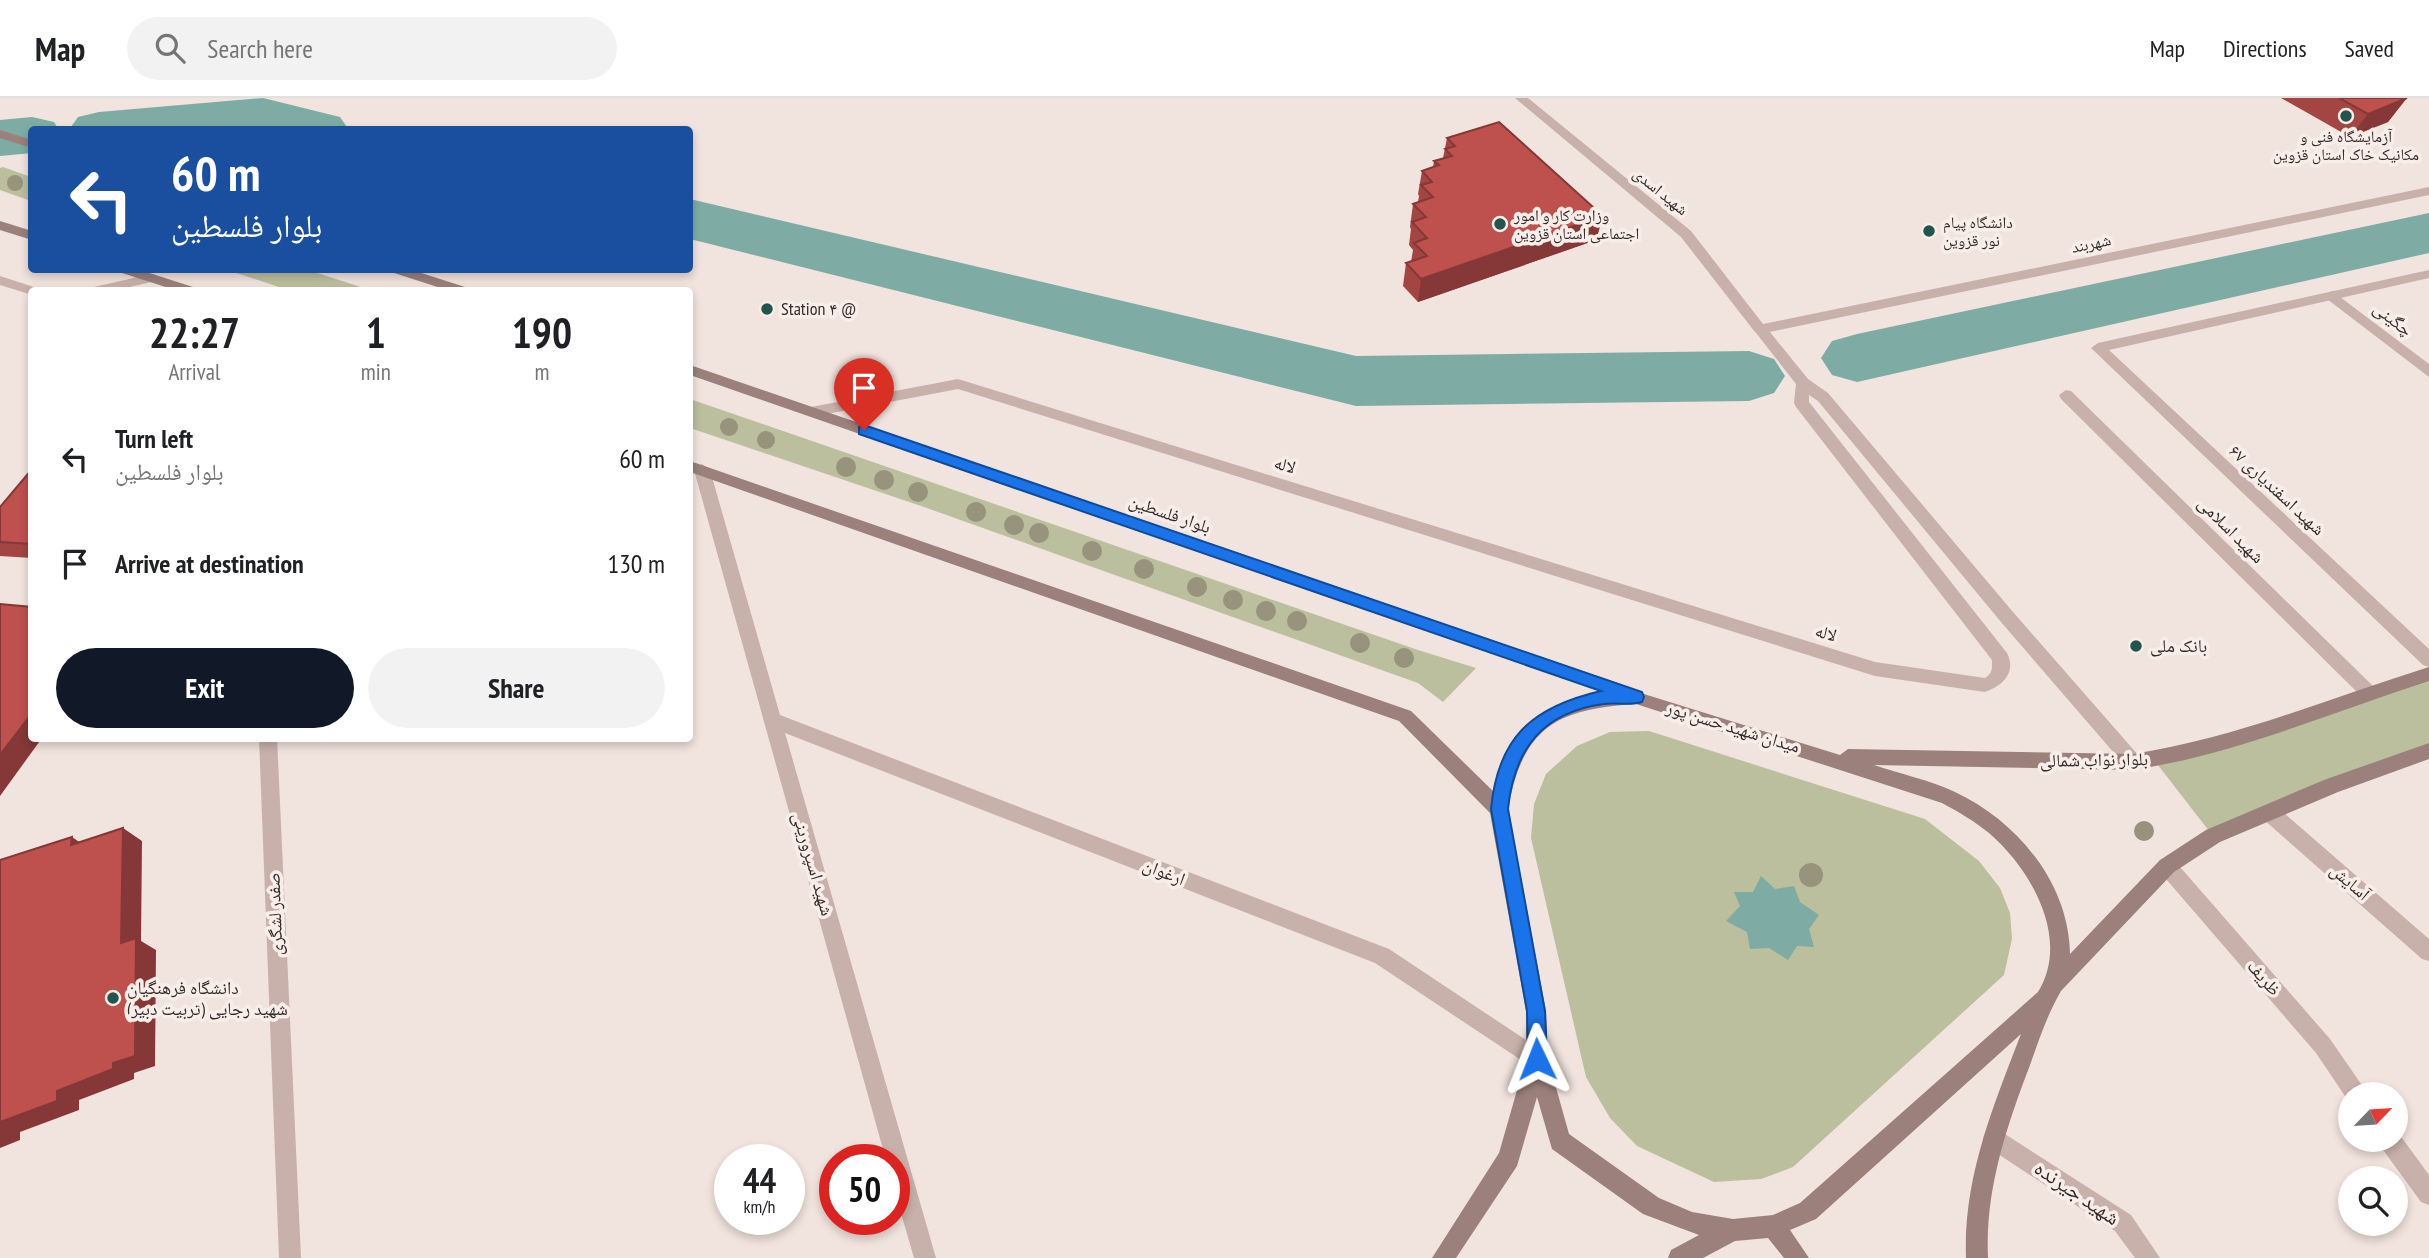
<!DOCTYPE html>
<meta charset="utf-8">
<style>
:root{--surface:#fff;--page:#f2f2f2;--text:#202124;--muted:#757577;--line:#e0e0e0;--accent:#111827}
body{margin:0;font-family:"PT Sans Narrow","Noto Naskh Arabic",sans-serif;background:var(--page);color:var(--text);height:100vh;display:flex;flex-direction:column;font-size:26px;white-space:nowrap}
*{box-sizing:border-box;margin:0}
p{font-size:23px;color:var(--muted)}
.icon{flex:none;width:38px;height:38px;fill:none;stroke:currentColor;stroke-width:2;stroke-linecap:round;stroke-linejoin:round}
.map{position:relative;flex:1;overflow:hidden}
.drawer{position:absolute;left:28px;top:189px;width:665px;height:455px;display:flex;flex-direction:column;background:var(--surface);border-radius:7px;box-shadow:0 4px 10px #0003}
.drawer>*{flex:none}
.top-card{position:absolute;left:28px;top:28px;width:665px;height:147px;border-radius:7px;box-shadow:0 4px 10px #0003;background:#1a4fa0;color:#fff;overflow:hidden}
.needle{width:46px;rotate:65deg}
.tools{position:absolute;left:2338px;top:984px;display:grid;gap:14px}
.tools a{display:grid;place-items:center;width:70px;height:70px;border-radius:50%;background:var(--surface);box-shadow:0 4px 10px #0003;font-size:35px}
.speed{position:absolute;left:714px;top:1046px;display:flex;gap:14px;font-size:35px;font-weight:700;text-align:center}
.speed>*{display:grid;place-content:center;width:91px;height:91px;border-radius:50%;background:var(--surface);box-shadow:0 4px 10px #0003;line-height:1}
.speed small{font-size:18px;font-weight:400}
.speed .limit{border:10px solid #d22;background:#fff;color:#111}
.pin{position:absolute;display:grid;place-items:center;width:60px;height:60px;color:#fff;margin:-72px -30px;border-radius:50% 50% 50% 0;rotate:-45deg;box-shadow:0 0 7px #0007}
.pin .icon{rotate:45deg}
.me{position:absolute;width:77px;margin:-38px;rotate:358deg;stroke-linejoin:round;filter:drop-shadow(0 0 5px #0008)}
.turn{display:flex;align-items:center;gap:24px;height:147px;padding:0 28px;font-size:32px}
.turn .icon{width:91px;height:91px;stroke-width:2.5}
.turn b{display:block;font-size:49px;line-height:60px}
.eta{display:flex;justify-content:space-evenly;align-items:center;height:119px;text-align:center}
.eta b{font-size:42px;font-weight:700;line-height:49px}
.button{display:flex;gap:14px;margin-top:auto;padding:14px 28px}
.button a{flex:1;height:80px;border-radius:42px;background:var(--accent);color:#fff;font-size:28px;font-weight:700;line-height:80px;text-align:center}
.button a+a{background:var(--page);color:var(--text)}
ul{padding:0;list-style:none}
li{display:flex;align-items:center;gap:21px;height:105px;padding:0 28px}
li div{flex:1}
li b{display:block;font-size:26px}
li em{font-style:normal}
header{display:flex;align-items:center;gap:42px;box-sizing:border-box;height:98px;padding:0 35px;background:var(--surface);border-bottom:2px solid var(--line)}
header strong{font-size:33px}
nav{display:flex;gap:38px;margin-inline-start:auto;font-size:24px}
.search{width:490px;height:63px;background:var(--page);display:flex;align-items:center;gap:18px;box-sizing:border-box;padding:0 24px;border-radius:38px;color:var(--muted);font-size:26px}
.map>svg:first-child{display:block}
</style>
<header>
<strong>Map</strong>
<div class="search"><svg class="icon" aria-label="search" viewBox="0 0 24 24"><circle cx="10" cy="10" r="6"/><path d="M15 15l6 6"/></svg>Search here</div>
<nav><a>Map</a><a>Directions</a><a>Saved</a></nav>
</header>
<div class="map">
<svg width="2429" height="1160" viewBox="0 0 2429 1160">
<rect width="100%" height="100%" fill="#f1e3dd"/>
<g fill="#bbbf9e">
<polygon points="3,69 31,79 31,103 0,92 0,70"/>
<polygon points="227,172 308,172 370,192 288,192"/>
<polygon points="690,301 1418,552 1476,570 1443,604 1418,585 924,409 690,330"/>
<polygon points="2429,576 2429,653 2213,738 2154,662"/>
<polygon points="1649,633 1925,721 1979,763 2000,790 2010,815 2012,841 2004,877 1793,1069 1761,1081 1714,1084 1637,1048 1610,1020 1586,979 1531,740 1534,706 1546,676 1577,648 1610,634"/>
</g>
<polygon fill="#7eaca4" points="1761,778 1775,791 1794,788 1800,804 1819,817 1809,831 1814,849 1797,848 1788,862 1769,850 1750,851 1747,834 1726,823 1740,808 1734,794 1753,794"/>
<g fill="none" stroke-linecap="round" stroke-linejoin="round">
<g fill="#7eaca4" fill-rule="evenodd">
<polygon points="263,0 340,19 349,32 69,32 78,19 99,14"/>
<polygon points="32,19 54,24 59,32 32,32 32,55 0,58 0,22"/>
<polygon points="690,101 1356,258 1749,253 1774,261 1785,278 1774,295 1749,303 1356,308 690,141"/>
<polygon points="2429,115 2429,155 1857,284 1832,277 1821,260 1832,243 1857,236"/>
</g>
<polygon fill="#c8b1aa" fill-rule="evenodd" points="2270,707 2277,709 2429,841 2429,863 2422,861 2263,721 2261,715 2263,709"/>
<g fill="#c8b1aa" fill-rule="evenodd">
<polygon points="151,176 156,177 156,183 116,192 92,192 94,189"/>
<polygon points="0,178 37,190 39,192 32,192 32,197 0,187"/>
<polygon points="2332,193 2429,266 2429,279 2327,201 2325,198"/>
<path d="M1760,226L1765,228L1808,281L1828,295L2013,514L2139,658L2142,664L2139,670L2133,672L2127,670L2001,524L1818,303L1809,297V304L2007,555C2017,575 2002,588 1985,594L1875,578L958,291L811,319L803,314L811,309L958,281L1875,564L1985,580C1993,575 1992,570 1992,562L1796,309L1794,305L1796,286L1753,231Z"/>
<polygon points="2066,292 2071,293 2374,589 2377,594 2374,599 2368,601 2362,599 2061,301 2059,297"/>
<polygon points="702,366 710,372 780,617 1389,851 1544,954 1548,961 1544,968 1537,971 1530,968 1375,865 785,635 936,1160 914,1160 894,1091 894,1062 886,1062 694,372"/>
<polygon points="259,640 277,640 301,1160 279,1160"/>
<polygon points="2167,759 2174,762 2330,941 2368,996 2350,996 2349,1004 2316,955 2160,774 2157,768 2160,762"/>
<polygon points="1994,1029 2131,1117 2160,1160 2135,1160 2115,1133 1986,1048 1983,1040 1986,1032"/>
<polygon points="2397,1033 2429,1077 2429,1107 2421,1104 2381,1049 2378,1041 2396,1041"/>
</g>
<g fill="#c8b1aa" fill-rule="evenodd">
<polygon points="1515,0 1528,0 1691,133 1763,226 2429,89 2429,97 1760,236 1755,234 1681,139"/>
<polygon points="2429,172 2429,180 2109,252 2429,551 2429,569 2423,567 2091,250 2098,245"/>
</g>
<g fill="#9b807b" fill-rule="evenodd">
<polygon points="0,32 32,42 32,50 0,40"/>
<polygon points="0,123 32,133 32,142 0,132"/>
<polygon points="120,172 140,172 193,189 195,192 175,192 122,175"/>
<polygon points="392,172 412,172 465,189 467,192 447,192 394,175"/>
<path d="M690,267L1629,589L1631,592L1840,657L1848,651L2133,656C2236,640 2330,600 2429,569V583C2330,615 2236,656 2133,672L1874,667C1900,676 1930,682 1955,694C2017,723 2069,785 2070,856L2160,762L2206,732L2324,682L2429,645V661L2338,694L2220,744L2174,774L2061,893C2047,917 2039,942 2030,967C2006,1030 1985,1092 1988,1160H1966C1963,1080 1993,1009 2021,936L1816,1121L1790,1132L1809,1160H1784L1768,1140L1735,1143L1703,1160H1668L1671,1152L1699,1137L1643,1116L1552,1051L1537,999L1517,1068L1456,1160H1432L1499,1055L1526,961V913L1490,715L1399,623L690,374V363L1411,613L1493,693C1504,631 1543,604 1603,594L690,277ZM1636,606L1942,705C1959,714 1974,723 1989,735C2031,771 2071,841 2038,894L1800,1105L1773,1117L1733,1121L1692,1114L1659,1100L1569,1036L1548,961L1546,913L1508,711C1523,629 1556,611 1636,606Z"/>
</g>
</g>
<g fill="#97937d">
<circle cx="15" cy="85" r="8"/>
<circle cx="729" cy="329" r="9"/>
<circle cx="766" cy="342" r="9"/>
<circle cx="846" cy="369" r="10"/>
<circle cx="884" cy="382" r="10"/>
<circle cx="918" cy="394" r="10"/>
<circle cx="976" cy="414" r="10"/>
<circle cx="1014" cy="427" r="10"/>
<circle cx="1039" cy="435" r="10"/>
<circle cx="1092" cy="453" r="10"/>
<circle cx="1144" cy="471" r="10"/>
<circle cx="1197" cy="489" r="10"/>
<circle cx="1233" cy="502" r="10"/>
<circle cx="1266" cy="513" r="10"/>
<circle cx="1297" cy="523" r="10"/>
<circle cx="1360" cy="545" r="10"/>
<circle cx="1404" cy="560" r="10"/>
<circle cx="2144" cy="733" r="10"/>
<circle cx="1811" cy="777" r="12"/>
</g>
<g fill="#a34543">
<polygon points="2281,0 2406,0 2388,24 2350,39"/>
<polygon points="1447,40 1603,118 1596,142 1418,204 1403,188 1406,165 1411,164 1413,152 1409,147 1411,131 1410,129 1413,106 1418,104 1419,98 1418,96 1422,73 1433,69 1434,63 1443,60"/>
<polygon points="32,371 32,460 0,458 0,409"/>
</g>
<g fill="#853837">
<polygon points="2407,0 2388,24 2350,39 2368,16"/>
<polygon points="1603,118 1596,142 1418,204 1421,181"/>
<polygon points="32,615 32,640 42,640 0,698 0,657"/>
<polygon points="123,730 142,743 141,843 156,852 155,968 134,975 134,981 79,1002 79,1012 20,1034 20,1042 0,1050 0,1024 57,993 121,845"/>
<polygon points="72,739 91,752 71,747"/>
</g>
<g fill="#be504e" stroke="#853837" stroke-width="2">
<polygon points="2339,0 2407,0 2368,16"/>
<polygon points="1499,24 1603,118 1421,181 1406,165 1427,158 1414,145 1427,140 1412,124 1426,119 1413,106 1433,99 1421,87 1432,84 1422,73 1439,67 1434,63 1452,58 1445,51 1455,48 1447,40"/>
<polygon points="32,371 32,446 0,444 0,409"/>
<polygon points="0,506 32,509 32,615 0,657"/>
<polygon points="123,730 121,845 136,840 135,958 113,965 113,971 57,993 57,1003 0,1024 0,762 72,739 71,747"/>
</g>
<path fill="#1a73e8" stroke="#114b97" stroke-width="2" d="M864,327L1642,594L1644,599L1642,604C1630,608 1617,604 1604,606C1542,614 1514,652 1508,711L1545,913L1547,961L1544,968L1537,971L1531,968L1528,961L1527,913L1491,711C1498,639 1532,609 1601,593L859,336V329Z"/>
<g fill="#21554d" stroke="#f8eee9" stroke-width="2.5">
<circle cx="2346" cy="18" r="7"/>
<circle cx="1500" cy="126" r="7"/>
<circle cx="1929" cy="133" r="7"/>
<circle cx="767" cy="211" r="7"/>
<circle cx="2136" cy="548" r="7"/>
<circle cx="113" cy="900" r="7"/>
</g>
<g text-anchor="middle" stroke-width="7" stroke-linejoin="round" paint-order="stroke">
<g font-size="16" fill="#362a29" stroke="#f8eee9" text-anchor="start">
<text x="2346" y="44" text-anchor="middle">آزمایشگاه فنی و<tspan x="2346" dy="18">مکانیک خاک استان قزوین</tspan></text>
<text x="1514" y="123">وزارت کار و امور<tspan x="1514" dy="18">اجتماعی استان قزوین</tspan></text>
<text x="1943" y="130">دانشگاه پیام<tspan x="1943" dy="18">نور قزوین</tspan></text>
</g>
<g font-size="16" fill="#362a29" stroke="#f8eee9">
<text transform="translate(1661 93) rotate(39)" y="6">شهید اسدی</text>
<text transform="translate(2091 145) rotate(-12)" y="6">شهربند</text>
</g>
<g font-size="18" fill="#362a29" stroke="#f8eee9" text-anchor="start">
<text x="781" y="217">Station ۴ @</text>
<text x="2150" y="554">بانک ملی</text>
<text x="127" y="896">دانشگاه فرهنگیان<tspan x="127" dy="21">(تربیت دبیر) شهید رجایی</tspan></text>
</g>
<g font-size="18" fill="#362a29" stroke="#f8eee9">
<text transform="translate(2393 221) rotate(38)" y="6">چگینی</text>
<text transform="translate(1285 367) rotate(17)" y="6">لاله</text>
<text transform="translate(2277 392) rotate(43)" y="6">شهید اسفندیاری ۶۷</text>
<text transform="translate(1170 416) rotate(19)" y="6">بلوار فلسطین</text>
<text transform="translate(2231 432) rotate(45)" y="6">شهید اسلامی</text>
<text transform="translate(1826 535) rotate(17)" y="6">لاله</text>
<text transform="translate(1733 629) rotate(17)" y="6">میدان شهید حسن پور</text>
<text transform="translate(2094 662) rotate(-1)" y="6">بلوار نواب شمالی</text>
<text transform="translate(813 766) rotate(74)" y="6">شهید اسپرورینی</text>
<text transform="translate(1164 774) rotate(21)" y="6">ارغوان</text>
<text transform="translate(2350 784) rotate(41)" y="6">آسایش</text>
<text transform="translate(275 816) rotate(-92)" y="6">صفدر لشگری</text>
<text transform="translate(2264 880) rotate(49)" y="6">ظریف</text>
</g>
<g font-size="21" fill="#362a29" stroke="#f8eee9">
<text transform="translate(2077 1095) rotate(34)" y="7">شهید جیرنده</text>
</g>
</g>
</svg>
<div class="tools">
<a><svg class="needle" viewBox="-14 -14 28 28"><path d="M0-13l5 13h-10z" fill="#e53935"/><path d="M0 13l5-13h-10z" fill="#757577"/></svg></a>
<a><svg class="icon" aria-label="search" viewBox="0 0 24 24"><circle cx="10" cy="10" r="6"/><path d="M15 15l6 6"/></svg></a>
</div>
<div class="speed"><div>44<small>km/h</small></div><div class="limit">50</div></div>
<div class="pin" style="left:864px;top:332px;background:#d93025"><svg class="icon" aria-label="arrive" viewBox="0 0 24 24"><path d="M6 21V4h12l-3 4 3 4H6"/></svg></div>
<svg class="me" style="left:1537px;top:961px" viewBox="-20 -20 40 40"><path d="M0-17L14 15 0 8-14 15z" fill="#1a73e8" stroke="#fff" stroke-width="4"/></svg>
<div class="top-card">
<div class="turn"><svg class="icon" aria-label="left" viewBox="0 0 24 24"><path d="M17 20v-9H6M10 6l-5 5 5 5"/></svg><div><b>60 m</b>بلوار فلسطین</div></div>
</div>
<section class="drawer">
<div class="eta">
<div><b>22:27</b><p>Arrival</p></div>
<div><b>1</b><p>min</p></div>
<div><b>190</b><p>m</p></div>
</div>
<ul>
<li><svg class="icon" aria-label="left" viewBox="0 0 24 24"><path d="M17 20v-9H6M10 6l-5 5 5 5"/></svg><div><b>Turn left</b><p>بلوار فلسطین</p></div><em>60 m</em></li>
<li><svg class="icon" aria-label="arrive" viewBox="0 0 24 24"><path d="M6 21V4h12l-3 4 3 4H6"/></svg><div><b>Arrive at destination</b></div><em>130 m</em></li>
</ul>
<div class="button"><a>Exit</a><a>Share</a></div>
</section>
</div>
